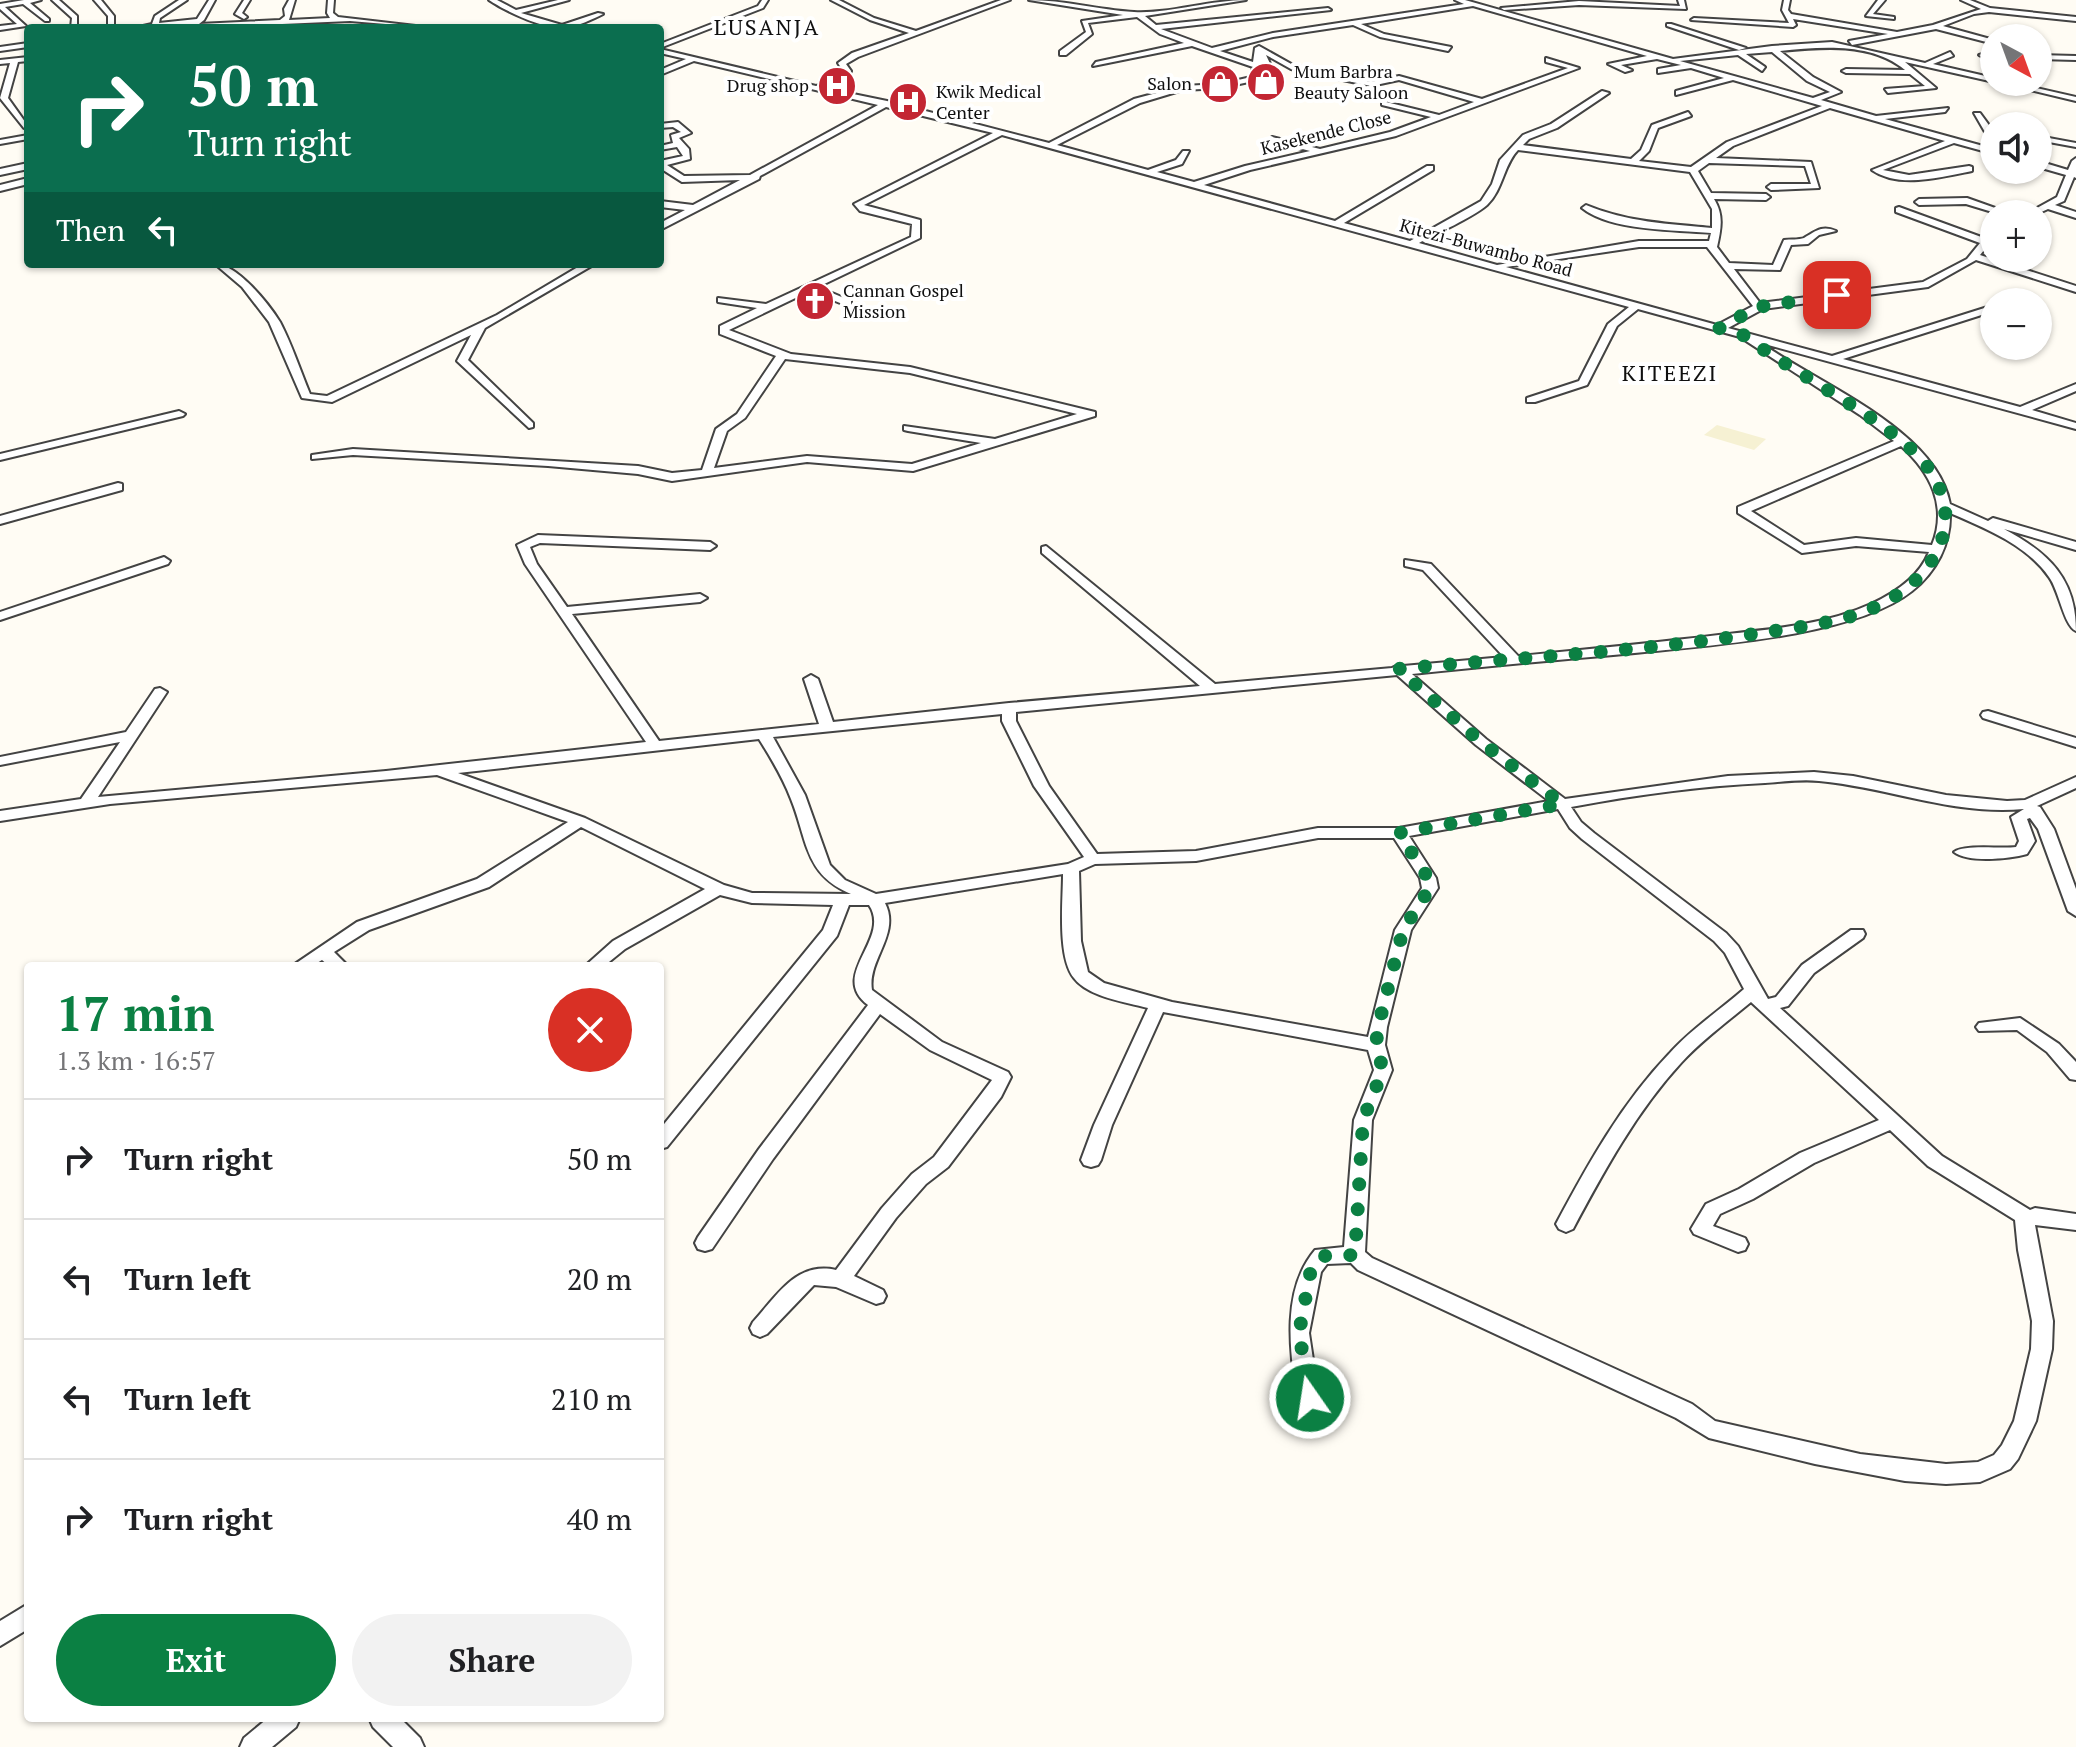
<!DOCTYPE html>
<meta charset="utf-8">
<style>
:root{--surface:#fff;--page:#f2f2f2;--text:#202124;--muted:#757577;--line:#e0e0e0;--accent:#0b8043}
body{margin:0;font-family:"PT Serif",serif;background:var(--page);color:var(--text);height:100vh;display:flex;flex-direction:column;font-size:30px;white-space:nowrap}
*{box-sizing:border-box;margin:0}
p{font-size:26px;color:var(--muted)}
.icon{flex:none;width:44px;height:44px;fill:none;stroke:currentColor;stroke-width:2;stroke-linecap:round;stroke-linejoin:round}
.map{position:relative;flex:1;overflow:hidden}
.details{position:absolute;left:24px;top:962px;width:640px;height:760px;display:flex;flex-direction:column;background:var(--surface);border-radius:8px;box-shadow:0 2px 6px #0004}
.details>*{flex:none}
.guide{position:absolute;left:24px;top:24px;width:640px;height:244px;border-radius:8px;box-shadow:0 2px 6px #0004;background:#0b6e4f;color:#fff;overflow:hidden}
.needle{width:52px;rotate:139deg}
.controls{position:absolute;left:1980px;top:24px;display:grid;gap:16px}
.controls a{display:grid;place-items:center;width:72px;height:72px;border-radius:50%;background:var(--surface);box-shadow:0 2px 6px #0004;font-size:40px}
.pin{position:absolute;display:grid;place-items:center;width:68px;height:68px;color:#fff;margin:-34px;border-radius:16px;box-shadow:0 4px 12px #0006}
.me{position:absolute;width:88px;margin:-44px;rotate:347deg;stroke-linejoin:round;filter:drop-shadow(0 0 6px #0008)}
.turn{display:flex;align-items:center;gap:28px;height:168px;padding:0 32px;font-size:36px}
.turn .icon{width:104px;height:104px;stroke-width:2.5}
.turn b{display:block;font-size:56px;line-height:68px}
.then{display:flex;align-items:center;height:76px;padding:0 32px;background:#0003;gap:16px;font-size:30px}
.round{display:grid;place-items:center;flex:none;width:84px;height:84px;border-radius:42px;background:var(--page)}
.headline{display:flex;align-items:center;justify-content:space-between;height:136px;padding:0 32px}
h1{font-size:48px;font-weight:700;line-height:60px;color:var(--accent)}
.cta{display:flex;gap:16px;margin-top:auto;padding:16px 32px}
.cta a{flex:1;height:92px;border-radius:48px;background:var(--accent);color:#fff;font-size:32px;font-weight:700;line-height:92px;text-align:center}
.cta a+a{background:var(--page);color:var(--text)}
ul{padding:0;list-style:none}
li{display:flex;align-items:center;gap:24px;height:120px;padding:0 32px;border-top:2px solid var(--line)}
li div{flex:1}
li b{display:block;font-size:30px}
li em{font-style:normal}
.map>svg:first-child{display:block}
</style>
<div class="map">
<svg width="2076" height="1747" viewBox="0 0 2076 1747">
<rect width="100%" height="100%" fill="#fffcf4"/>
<polygon fill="#f6f1d3" points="1717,425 1766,439 1754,450 1704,435"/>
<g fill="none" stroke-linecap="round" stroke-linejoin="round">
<defs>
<g id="minor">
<polygon points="24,0 41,0 30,3 49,19 49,21 45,21 23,4 5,7 26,26 0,30 0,26 17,24 0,9 0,4"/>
<polygon points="52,0 59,0 77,16 77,28 71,28 72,18"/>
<polygon points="94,0 101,0 114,16 114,28 108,28 108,16"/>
<polygon points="179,0 187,0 160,18 159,23 197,19 209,0 215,0 204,20 199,24 280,20 285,16 284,9 289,0 295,0 289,20 330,18 327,13 328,0 334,0 333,13 338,17 433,28 350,21 190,28 187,26 188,24 134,28 152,24 155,16"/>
<polygon points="244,0 250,0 242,13 247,17 244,19 235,14"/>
<path d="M489,0H497L516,10L558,0H569L521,13L562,25L598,13L603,14C594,19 576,26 569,28C549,32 505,11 489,0Z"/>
<polygon points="762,0 768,0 763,8 660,48 660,44 758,6"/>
<path d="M831,0H839L874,18L916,31L1001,0H1010L858,57L846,64L851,71L847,79L824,88L887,101L1049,143L1134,99L1183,86L1221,84L1251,77L1253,67L1192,46L1093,66L1096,62L1184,43L1160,34L1137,17L1088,23L1092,34L1066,55H1060V51L1086,32L1082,21L1123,15L1029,0C1064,0 1099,10 1134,12C1168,14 1210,0 1246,0L1145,16L1156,25L1328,8L1331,10L1161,29L1212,48L1273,33L1464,4L1455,0H1465L1673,59L1772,46L1832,42L1925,63L1950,52L1953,56L1933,64L1994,78V82L1905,62L1936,88L1888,93L1885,89L1925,86L1910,74L1846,73L1842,71L1846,69L1905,70C1871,42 1821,47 1780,51L1813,77L1841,92L1821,100L1876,116L1948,108L1945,112L1885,119L1994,149V154L1954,143L1883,170L1909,175L1969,166L1972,167V171C1941,177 1899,189 1872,170L1945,141L1830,108L1733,146L1716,158L1811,162L1819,188L1771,190L1767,187L1771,184H1811L1805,166L1709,163L1698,171L1711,193L1766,194L1770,197L1766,200L1714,199C1724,215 1721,229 1717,247L1729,263L1773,265L1784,240C1790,239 1799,240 1804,238C1816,231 1822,225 1836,231L1819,235L1808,244L1791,245L1780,270L1734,269L1760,303L1923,282L1967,259L1980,243L1896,212V208L1899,207L1984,238L1994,229V238L1980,255L2076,286V292L1976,260L1928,287L1763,309L1728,328L1832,356L1994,305V311L1843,359L2020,407L2076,384V391L2032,410L2076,423V429L1761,343C1817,383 1937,430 1950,504L1988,521L1993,518L2076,542V550L2004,529C2049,553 2076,579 2076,631C2064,626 2059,590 2049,577C2027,545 1985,528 1950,513C1951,544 1936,572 1912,591C1853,638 1699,646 1624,654C1553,660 1482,667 1412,674L1486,739L1565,799L1728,776L1814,772L1853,776L1946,795L2007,801L2025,800L2076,777V788L2037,806L2040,807L2054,829L2076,889V916L2068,911L2038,829L2030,818L2027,819L2035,841L2027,854C2009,859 1968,863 1954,852C1964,844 2000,849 2016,847L2019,841L2011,817L2024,809C1955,816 1887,787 1819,781C1801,779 1783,782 1765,783C1700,786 1635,795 1571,807L1581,822L1594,833L1726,933L1738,946L1768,999L1776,997L1802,965L1851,930H1863L1865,934L1863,938L1814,973L1788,1006L1780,1008L1942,1156L2030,1210L2035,1208L2076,1214V1230L2035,1225L2053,1321L2052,1349L2036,1421L2018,1459L2010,1469L1980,1482L1946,1484L1905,1481L1815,1464L1709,1438L1676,1418L1358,1270L1351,1263L1327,1264L1321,1272L1309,1333L1321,1413L1318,1420L1310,1422L1302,1420L1299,1413C1292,1361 1278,1294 1315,1250L1344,1247L1354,1120L1374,1070L1368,1050L1163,1012L1112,1125L1101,1160L1098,1165L1091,1167L1084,1165L1081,1160L1094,1125L1148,1008C1126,1002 1088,997 1074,978C1057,957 1063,901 1063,874L885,903C901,934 867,960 872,990L942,1042L1008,1072L1011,1077L1001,1097L948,1167L926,1184L896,1218L854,1276L883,1290L886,1296L883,1302L876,1304L836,1287L814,1285L767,1334L760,1337L753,1334L750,1328L753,1322C777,1296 796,1261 836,1270L882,1208L912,1174L934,1157L992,1080L930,1050L880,1014L773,1159L712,1249L705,1251L698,1249L695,1243L698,1237L759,1149L868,1005C828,975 892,939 869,905H849L837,936L667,1147L660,1149V1129L823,930L833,905L752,903L720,895L625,949L604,966H585L613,941L705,889L581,827L489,887L369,930L334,952L348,966H329L322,960L312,966H292L357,922L477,879L568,822L437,775L110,804L0,821V811L81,799L120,742L0,765V757L126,732L155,689L160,688L167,692L98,797L386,771L646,742L525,564L517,545L538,535L710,542L716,546L710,550L540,543L530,547L537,564L567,607L700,594L707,598L700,602L572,614L659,741L819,724L804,679L811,675L818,679L833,722L1009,703L1200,686L1042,553V547L1046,546L1215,684L1392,668L1398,665L1403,666L1504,657L1423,570L1405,566V560L1431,564L1518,656C1588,649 1657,643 1727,634C1775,629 1827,624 1871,604C1895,593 1919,577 1929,552L1856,546L1802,553L1738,513V507L1894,441L1860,415L1740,337L1638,309L1617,326L1587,385L1535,402H1527V398L1579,381L1608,324L1629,307L1002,135L864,205L920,220V238L818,287L851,301V305H845L810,291L729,330L791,354L910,367L1095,412V416L913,471L807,462L672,481L638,474L548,466L353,455L312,459V455L353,449L638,466L672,473L702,470L716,429L737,414L776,356L720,334V326L757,308L718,302V298L766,304L911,237L912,224L860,211L854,204L993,133L886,107L760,176L759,179L660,230V223L685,210L660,207V201L693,205L740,180L682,182L660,168V161L683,156L677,147L660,150V146L673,143L671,135L681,132L673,127L660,128V124L678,122L691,133L679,138L689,149L690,159L667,165L684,176L750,175L878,105L694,61L660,75V70L686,59L660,53V49L816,86L841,76L843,71L838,63L852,53L909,33L870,20ZM1473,6L1647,56L1608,64L1625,72L1632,70L1621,65L1657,59L1681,65L1658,69V73L1691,68L1724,78L1676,91V95L1733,80L1822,106L1727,142L1691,167L1639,161L1649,151L1658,128L1691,116L1688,112L1652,125L1641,150L1631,159L1523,145L1529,139L1557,128L1609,93L1602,91L1551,124L1523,135L1500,160L1492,184L1481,201L1410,241L1344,223L1433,170V166H1427L1335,221L1204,185L1250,170L1396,136L1579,68L1546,58V62L1568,68L1482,99L1399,76L1371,82L1293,65L1259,46L1255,48L1253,62L1220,51L1273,37L1353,25L1380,37L1448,51L1451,47L1384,34L1361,24ZM1772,52L1807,81L1830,92L1813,98L1680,61L1738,55L1762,71L1765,67L1746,54ZM1266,55L1291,69L1371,86L1399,80L1474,102L1439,115L1382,101V105L1431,117L1390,132L1320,149L1272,137V141L1310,151L1245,166L1194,182L1157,172L1182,164L1189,151H1183L1176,160L1148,170L1057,145L1140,103L1183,90L1221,88L1258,80L1260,69L1269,72L1273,70ZM1518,150L1690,172L1712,209V228C1668,224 1627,222 1586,205L1582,208C1610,231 1675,230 1711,233L1709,241H1639L1497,265L1419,243C1437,233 1472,218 1487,205C1503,190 1503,166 1518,150ZM1639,247H1707L1753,306L1717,325L1506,267ZM785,359L910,373L1077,414L995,439L904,426V430L908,431L981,443L912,464L807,456L714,468L727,431L745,418ZM1901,446C1930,472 1948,506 1932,545L1856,538L1804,545L1751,511ZM1397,675L1476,745L1549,801L1399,828H1318L1196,851L1097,854L1049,786L1016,721V712ZM1002,714V721L1034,786L1084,857L1068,864L876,894L845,880L830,865L805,795L773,737ZM759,739C771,758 783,778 791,799C808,841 804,874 851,894L752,893L724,885L585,818L458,773ZM1558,809L1570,828L1582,839L1714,941L1725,953L1744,989C1719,1011 1691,1029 1669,1054C1622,1103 1588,1164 1556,1224L1559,1229L1566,1232L1573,1229C1604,1171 1636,1112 1681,1063C1702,1040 1727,1022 1751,1002L1879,1120L1800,1153L1739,1189L1706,1204L1691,1229L1694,1234L1738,1252L1745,1250L1748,1244L1745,1238L1713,1226L1720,1214L1753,1199L1814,1163L1890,1130L1928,1166L2015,1220L2018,1250L2032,1321L2031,1349L2014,1421L2002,1445L1994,1455L1978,1462L1946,1464L1860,1454L1715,1421L1692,1404L1372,1258L1365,1252L1372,1120L1392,1070L1385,1045L1387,1027L1411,930L1438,888L1436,878L1409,836ZM1318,838H1394L1420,878L1422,888L1395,930L1368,1037L1172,1002L1104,983L1088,972L1081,941L1079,871L1095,864L1196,861Z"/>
<polygon points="1678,0 1684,0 1686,9 1579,5 1504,10 1501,8 1579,1 1680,6"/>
<polygon points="1784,0 1790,0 1788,10 1791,14 1897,32 1933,25 1981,9 1961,0 1970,0 1990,8 2076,17 2076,21 1989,12 1974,14 1943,26 1994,40 1994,44 1936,29 1852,45 1849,41 1888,34 1793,19 1796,25 1793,27 1691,20 1694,18 1789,23 1782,10"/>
<polygon points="1878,0 1885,0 1873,14 1894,17 1894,19 1866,16"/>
<polygon points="1667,24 1671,24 1746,48 1739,50 1667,26"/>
<polygon points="28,43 28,47 0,51 0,47"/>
<polygon points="1994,51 1994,55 1983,57 1979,55"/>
<polygon points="2038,55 2076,56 2076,60 2038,59"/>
<polygon points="28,57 28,61 18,62 8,98 28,126 24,128 0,98 10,63 0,64 0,60"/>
<polygon points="1996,82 2010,82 2076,97 2076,101"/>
<polygon points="1974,113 1980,113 1991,128 1994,129 1994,133 1985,132"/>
<polygon points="28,135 28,139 0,144 0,140"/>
<polygon points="2038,136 2076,143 2076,147 2038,140"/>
<polygon points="2076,158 2076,178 2074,177 2064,201 2055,205 2076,212 2076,218 2048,209 2037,214 2026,214 2057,197 2066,175 2038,167 2038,161 2068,170 2072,161"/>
<polygon points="28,163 28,169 0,175 0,169"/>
<polygon points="28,178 28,184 0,191 0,185"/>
<polygon points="1967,198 2012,214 1999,214 1966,204 1919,205 1915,202 1919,199"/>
<path d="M215,264C237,264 269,304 280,322C292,345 300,370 310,394L327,396L497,315L583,264H595L485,328L468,360L533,423V427L529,428L457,361L471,335L332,402L302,398L269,322L242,287Z"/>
<polygon points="179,411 185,414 183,416 0,460 0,454"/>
<polygon points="118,483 122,484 122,490 0,524 0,516"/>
<polygon points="164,557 170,561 168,564 0,620 0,612"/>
<polygon points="1988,711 2076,738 2076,747 1983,718 1981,715 1983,712"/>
<polygon points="2020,1018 2059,1044 2076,1062 2076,1080 2070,1079 2047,1052 2017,1030 1979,1031 1976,1027 1979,1023"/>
<polygon points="28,1604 28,1629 0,1646 0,1621"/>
<polygon points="268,1718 300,1718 296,1727 272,1747 240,1747 244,1738"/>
<polygon points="369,1718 400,1718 420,1738 424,1747 393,1747 373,1727"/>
</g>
</defs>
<use href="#minor" stroke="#434343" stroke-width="4"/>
<use href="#minor" fill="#fff" fill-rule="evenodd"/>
</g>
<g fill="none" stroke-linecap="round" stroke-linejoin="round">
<path stroke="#0b8043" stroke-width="14" stroke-dasharray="0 25.2" d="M1310,1398L1299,1333L1311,1269L1322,1256L1355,1255L1363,1120L1383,1070L1376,1045L1378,1027L1403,930L1430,888L1428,878L1399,833L1562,804L1481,742L1398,669C1515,658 1633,652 1748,635C1789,628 1835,625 1873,608C1930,583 1969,527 1929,469C1898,424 1790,372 1742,334L1719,328L1758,307L1837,295"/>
</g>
<defs>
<symbol id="shop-disc" viewBox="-11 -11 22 22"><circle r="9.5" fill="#c32633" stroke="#fff"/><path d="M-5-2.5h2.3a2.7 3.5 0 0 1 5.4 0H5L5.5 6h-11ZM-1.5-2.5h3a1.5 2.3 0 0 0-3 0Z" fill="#fff"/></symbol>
<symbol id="hospital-disc" viewBox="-11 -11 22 22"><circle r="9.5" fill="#c32633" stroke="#fff"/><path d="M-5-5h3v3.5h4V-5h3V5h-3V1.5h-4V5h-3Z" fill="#fff"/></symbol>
<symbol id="church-disc" viewBox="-11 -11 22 22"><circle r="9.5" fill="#c32633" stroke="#fff"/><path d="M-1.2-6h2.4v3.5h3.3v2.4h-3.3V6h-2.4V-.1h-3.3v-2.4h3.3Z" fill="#fff"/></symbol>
</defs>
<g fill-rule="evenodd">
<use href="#shop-disc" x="1244" y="60" width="44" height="44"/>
<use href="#shop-disc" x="1198" y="62" width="44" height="44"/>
<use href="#hospital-disc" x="815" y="64" width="44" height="44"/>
<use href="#hospital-disc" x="886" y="80" width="44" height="44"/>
<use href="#church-disc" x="793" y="279" width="44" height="44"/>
</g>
<g text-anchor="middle" stroke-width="8" stroke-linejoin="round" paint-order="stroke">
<g font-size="18" fill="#101010" stroke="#fff" text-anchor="start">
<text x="1294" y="78">Mum Barbra<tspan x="1294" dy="21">Beauty Saloon</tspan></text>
<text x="1192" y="90" text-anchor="end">Salon</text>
<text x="809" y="92" text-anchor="end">Drug shop</text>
<text x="936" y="98">Kwik Medical<tspan x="936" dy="21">Center</tspan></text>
<text x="843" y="297">Cannan Gospel<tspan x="843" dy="21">Mission</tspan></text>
</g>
<g font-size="18" fill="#101010" stroke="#fff">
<text transform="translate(1326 133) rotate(-14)" y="6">Kasekende Close</text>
<text transform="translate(1486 248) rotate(15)" y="6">Kitezi-Buwambo Road</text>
</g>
<g font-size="22" letter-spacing="2" fill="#101010" stroke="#fff">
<text x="767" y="35">LUSANJA</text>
<text x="1670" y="381">KITEEZI</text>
</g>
</g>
</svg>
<div class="controls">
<a><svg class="needle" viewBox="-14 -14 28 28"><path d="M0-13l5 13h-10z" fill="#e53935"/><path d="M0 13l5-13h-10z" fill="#757577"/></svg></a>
<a><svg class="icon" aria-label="sound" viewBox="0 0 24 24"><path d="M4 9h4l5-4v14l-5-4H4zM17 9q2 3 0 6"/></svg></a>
<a>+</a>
<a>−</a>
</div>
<div class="pin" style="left:1837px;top:295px;background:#d93025"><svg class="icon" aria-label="arrive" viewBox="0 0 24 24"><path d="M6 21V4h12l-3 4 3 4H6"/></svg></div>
<svg class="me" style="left:1310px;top:1398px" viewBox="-20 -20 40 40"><circle r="17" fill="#0b8043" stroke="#fff" stroke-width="3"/><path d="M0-11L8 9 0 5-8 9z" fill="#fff"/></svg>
<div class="guide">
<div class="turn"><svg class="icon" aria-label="right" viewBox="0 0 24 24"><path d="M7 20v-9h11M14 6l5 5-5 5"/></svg><div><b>50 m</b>Turn right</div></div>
<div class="then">Then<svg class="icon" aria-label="left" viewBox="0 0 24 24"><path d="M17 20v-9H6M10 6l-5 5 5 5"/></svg></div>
</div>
<section class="details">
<div class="headline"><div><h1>17 min</h1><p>1.3 km · 16:57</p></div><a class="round" style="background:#d93025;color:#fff"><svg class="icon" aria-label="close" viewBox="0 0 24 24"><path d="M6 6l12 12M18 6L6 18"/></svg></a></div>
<ul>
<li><svg class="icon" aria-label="right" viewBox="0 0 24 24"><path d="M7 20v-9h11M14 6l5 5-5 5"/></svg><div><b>Turn right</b></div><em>50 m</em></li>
<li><svg class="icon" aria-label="left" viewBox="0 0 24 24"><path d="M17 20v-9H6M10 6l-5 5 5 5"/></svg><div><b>Turn left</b></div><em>20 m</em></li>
<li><svg class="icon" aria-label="left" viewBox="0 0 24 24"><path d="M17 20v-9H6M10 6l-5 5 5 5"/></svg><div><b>Turn left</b></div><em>210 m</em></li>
<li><svg class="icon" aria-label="right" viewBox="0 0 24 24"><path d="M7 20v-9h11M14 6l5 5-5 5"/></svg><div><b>Turn right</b></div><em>40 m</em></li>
</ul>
<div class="cta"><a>Exit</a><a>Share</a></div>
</section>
</div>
